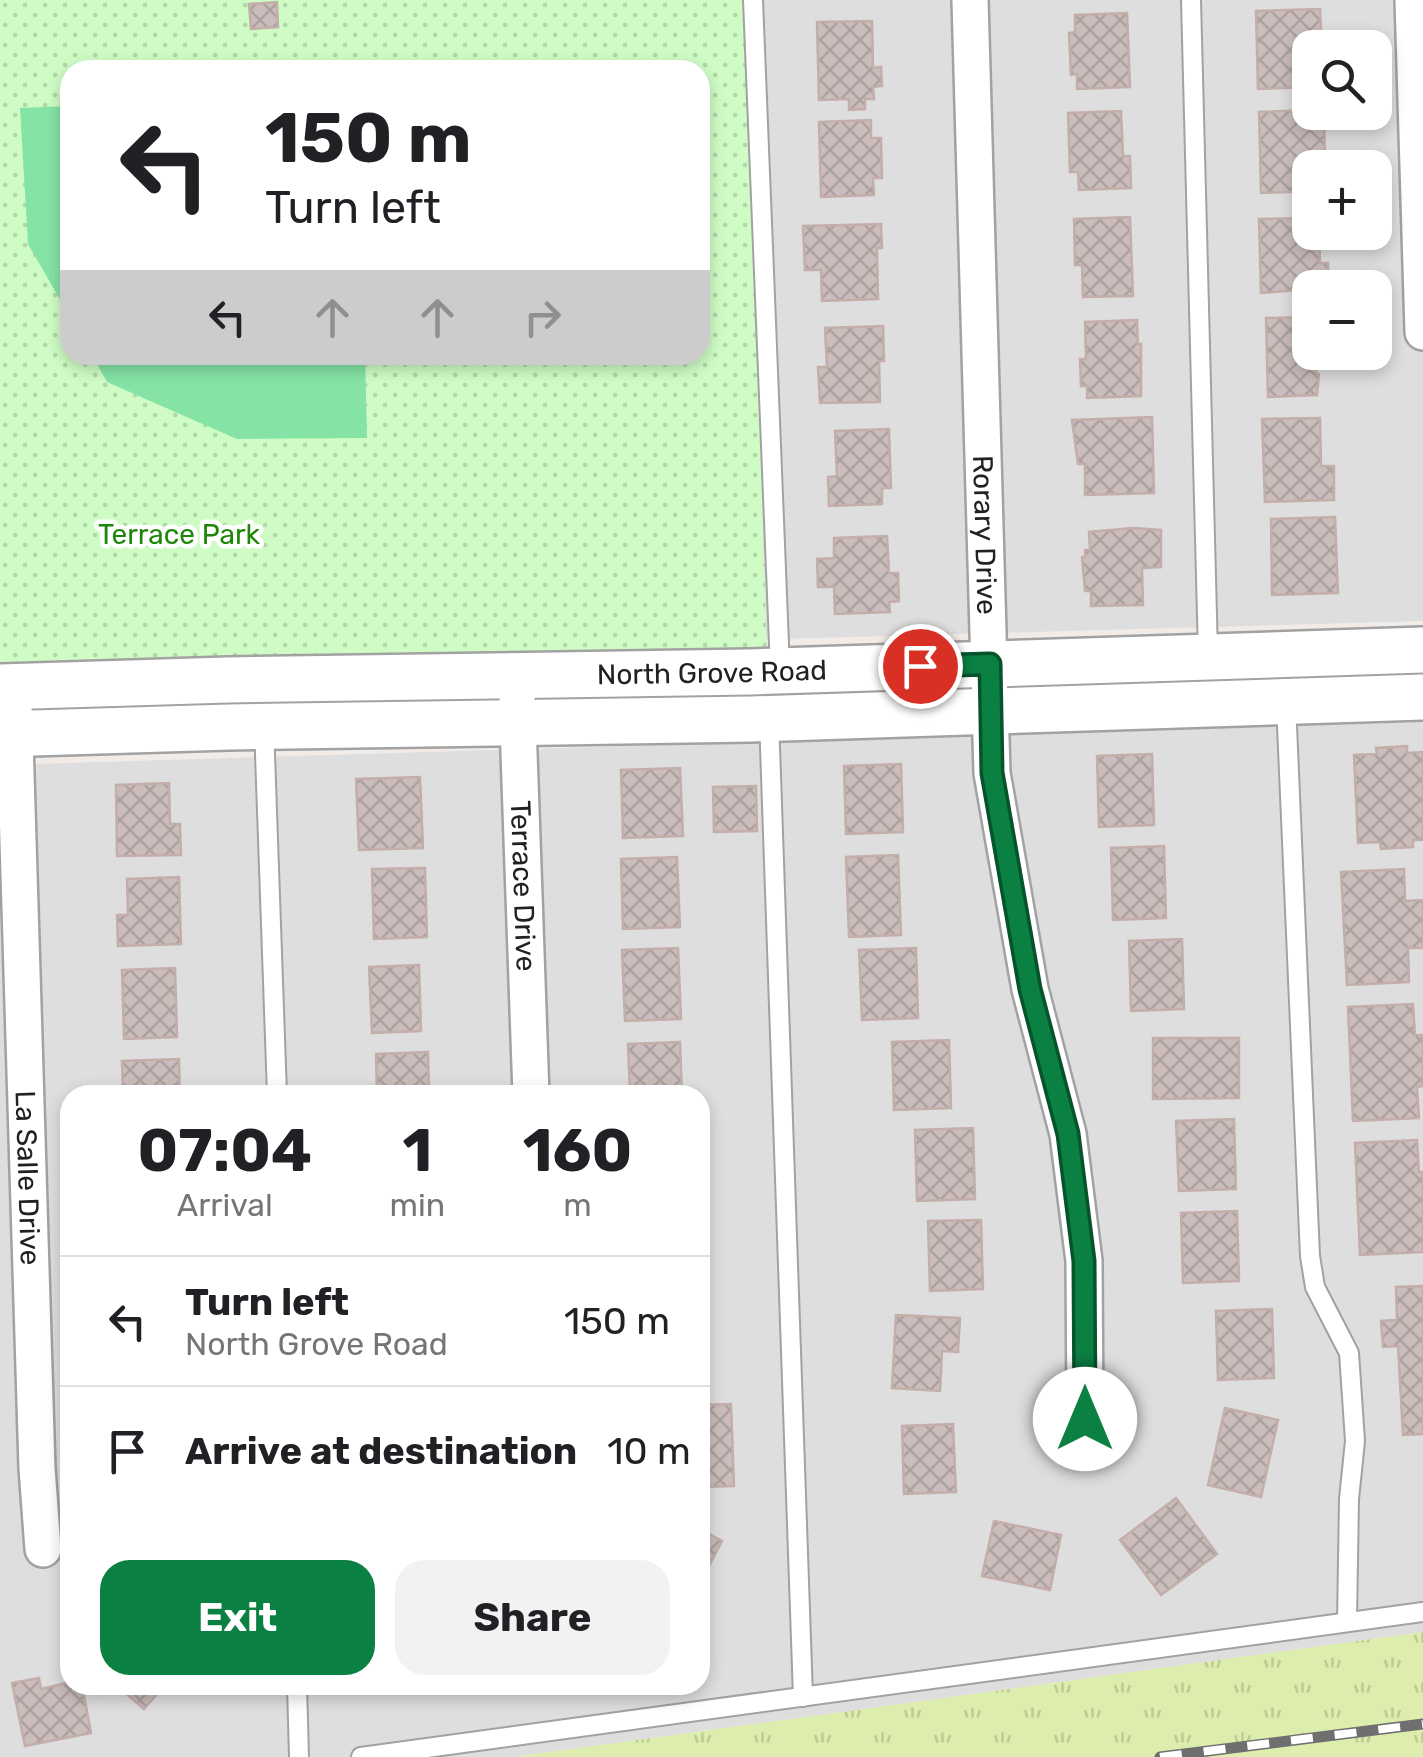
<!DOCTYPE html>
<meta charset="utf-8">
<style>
:root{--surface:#fff;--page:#f2f2f2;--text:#202124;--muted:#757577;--line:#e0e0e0;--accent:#0b8043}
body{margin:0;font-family:Rubik,sans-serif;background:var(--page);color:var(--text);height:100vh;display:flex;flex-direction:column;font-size:38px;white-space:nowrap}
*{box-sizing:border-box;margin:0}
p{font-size:32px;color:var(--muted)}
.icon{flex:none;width:55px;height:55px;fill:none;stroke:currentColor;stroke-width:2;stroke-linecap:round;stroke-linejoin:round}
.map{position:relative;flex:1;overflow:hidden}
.panel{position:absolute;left:60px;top:1085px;width:650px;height:610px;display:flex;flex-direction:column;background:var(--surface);border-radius:30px;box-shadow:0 5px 15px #0003}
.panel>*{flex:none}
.guide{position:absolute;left:60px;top:60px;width:650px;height:305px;border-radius:30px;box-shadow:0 5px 15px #0003;background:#fff;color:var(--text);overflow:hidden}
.fabs{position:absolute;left:1292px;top:30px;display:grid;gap:20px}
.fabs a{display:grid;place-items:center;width:100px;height:100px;border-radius:20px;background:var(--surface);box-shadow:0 5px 15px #0003;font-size:50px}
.pin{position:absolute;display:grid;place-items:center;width:85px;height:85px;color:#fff;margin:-42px;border:5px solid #fff;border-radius:50%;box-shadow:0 2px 10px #0007}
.me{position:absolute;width:110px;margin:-55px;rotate:0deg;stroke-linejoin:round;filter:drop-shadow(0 0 8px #0008)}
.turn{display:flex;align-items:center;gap:35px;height:210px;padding:0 40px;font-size:45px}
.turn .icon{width:130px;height:130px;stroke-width:2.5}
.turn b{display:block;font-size:70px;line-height:85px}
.lanes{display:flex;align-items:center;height:95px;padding:0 40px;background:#0003;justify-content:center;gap:50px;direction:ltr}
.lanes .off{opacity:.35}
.eta{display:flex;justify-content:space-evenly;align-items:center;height:170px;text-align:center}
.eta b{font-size:60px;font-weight:700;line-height:70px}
.action{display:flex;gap:20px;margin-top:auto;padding:20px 40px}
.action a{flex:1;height:115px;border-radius:30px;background:var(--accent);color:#fff;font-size:40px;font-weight:700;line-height:115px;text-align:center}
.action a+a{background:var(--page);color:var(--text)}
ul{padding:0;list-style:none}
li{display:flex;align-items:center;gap:30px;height:130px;padding:0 40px;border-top:2px solid var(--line)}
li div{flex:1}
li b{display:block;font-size:38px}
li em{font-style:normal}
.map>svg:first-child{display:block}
</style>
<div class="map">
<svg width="1423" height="1757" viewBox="0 0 1423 1757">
<defs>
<pattern id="grass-tufts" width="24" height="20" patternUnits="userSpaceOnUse" patternTransform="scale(2.5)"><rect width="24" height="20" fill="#ddedad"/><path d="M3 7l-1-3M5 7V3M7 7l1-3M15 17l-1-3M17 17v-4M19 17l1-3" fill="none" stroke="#bdcb95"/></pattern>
<pattern id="park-dots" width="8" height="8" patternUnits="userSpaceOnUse" patternTransform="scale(2.5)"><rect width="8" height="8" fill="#cffcc5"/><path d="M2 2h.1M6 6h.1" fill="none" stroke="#b1d8a9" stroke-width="1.8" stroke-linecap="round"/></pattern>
<pattern id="building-cross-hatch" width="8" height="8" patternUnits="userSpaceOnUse" patternTransform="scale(2.5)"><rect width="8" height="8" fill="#cabdbb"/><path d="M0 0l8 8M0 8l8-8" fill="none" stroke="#ada2a0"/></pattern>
</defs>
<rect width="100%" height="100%" fill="#f2ece8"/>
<g fill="#dfdedf" fill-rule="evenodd">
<path d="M0,0H1423V621L0,661ZM1310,48H1375V112H1310ZM70,70H700V355H70ZM1310,168H1375V232H1310ZM1310,288H1375V352H1310Z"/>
<path d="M1423,722V1632L514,1757H0V765ZM70,1095H700V1685H70Z"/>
</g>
<polygon fill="url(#grass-tufts)" points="1423,1632 1423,1757 514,1757"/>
<path fill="url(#park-dots)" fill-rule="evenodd" d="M0,0H747L768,695L0,718ZM70,70H700V355H70Z"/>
<g fill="#84e3a5">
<polygon points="70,106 70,317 28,244 20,108"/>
<polygon points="92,355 365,355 367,438 237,439 107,382"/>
</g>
<g fill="url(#building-cross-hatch)" stroke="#c4aeaa" stroke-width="2.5">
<polygon points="277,2 278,27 251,29 249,4"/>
<polygon points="1320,9 1322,48 1310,48 1310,87 1258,89 1256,11"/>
<polygon points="1127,13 1130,87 1077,89 1077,74 1071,75 1069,33 1075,32 1075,15"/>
<polygon points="872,21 873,68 881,67 882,86 873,87 874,99 865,99 865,109 849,110 849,99 819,100 817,22"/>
<polygon points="1310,110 1324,112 1325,166 1310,168 1310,191 1261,193 1259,112"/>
<polygon points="1121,111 1123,156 1130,156 1131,188 1079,190 1078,172 1070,172 1068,113"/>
<polygon points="871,120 871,138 881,138 882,178 873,178 874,195 821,197 819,122"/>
<polygon points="1130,217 1133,296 1083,297 1082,265 1075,265 1074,219"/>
<polygon points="1310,218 1310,232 1319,232 1320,263 1328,263 1329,288 1261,293 1259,219"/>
<polygon points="881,224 882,248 877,248 878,299 822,301 821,270 805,270 803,226"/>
<polygon points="1310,317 1310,352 1316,352 1316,374 1319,374 1317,395 1268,397 1266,318"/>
<polygon points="1137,320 1138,344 1141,344 1141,396 1087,398 1087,386 1081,386 1080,359 1086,359 1085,322"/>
<polygon points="883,326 884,361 879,361 880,402 820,403 818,367 827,367 825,328"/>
<polygon points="1152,417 1154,493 1085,495 1085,464 1078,464 1072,420"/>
<polygon points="1320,418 1321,466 1334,466 1334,500 1265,502 1262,419"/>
<polygon points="889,429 891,488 882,488 882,504 829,506 828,477 837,476 835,431"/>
<polygon points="1335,517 1338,593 1272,595 1271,519"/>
<polygon points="1133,528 1161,530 1161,567 1142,568 1143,605 1091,606 1091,591 1085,591 1082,557 1085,557 1085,550 1090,550 1089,532"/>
<polygon points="887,536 889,573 898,573 899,601 889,602 890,612 835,614 834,587 818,587 817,559 834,558 834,538"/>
<polygon points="1407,746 1407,753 1423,752 1423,840 1413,840 1413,847 1381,849 1380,842 1358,843 1354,755 1377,754 1376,748"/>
<polygon points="1152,754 1154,825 1099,827 1097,756"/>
<polygon points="901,764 903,832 846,834 844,766"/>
<polygon points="680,768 683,836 623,838 621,770"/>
<polygon points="420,777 423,848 359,850 356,779"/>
<polygon points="169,783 170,824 180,824 181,855 117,856 116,785"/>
<polygon points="756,786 757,831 714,832 713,787"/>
<polygon points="1164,846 1166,918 1113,920 1111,848"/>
<polygon points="898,855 901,935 849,937 846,857"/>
<polygon points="677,857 680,927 623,929 621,859"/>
<polygon points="425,868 427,937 374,939 372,869"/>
<polygon points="1404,869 1405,901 1423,900 1423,948 1408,948 1409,982 1347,985 1341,872"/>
<polygon points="179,877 181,944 118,946 117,915 128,915 127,879"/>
<polygon points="1182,939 1184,1009 1131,1011 1129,941"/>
<polygon points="678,948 681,1019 625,1021 622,950"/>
<polygon points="916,948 918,1018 862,1020 859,950"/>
<polygon points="419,965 421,1031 372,1033 369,967"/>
<polygon points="175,968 177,1037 124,1039 122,970"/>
<polygon points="1413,1004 1415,1035 1423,1035 1423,1086 1417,1087 1419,1118 1353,1121 1348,1007"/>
<polygon points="1153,1038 1239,1038 1239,1098 1153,1099"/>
<polygon points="949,1040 951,1108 894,1110 892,1042"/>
<polygon points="680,1042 682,1095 630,1095 628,1044"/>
<polygon points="428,1052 429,1095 377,1095 376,1054"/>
<polygon points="179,1059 180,1095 123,1095 122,1061"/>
<polygon points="1234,1119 1236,1189 1179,1191 1176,1121"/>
<polygon points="973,1128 975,1199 917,1201 915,1130"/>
<polygon points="1417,1140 1419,1172 1423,1172 1423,1252 1360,1255 1355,1143"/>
<polygon points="1237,1211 1239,1281 1183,1283 1181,1213"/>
<polygon points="981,1220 983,1289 930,1291 928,1221"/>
<polygon points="1423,1286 1423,1434 1403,1435 1398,1346 1383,1347 1381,1321 1397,1320 1396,1287"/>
<polygon points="1272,1309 1274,1378 1218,1380 1216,1311"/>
<polygon points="896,1315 960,1318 958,1352 942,1351 940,1391 892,1388"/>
<polygon points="731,1404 734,1486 700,1487 700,1405"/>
<polygon points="1225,1408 1278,1420 1261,1497 1208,1485"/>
<polygon points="953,1424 956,1492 904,1494 902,1426"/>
<polygon points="1176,1498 1217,1554 1161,1595 1120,1540"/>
<polygon points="994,1521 1061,1535 1050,1590 982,1576"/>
<polygon points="700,1529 722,1541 700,1583"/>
<polygon points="39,1678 41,1689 70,1682 82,1685 91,1733 25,1746 12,1683"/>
<polygon points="116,1685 165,1685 144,1709"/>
</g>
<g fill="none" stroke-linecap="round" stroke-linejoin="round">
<defs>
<g id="service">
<polyline points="753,0 780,669"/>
<polyline points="1191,0 1208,654"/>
<polyline points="1286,703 1310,1256 1315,1287 1349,1353 1355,1441 1349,1499 1347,1622"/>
<polyline points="769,718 803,1697"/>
<polyline points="264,726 277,1095"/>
<polyline points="297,1685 299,1757"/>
<polyline points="361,1757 1423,1612"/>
</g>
<g id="minor">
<path id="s1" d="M970,0L992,773L1030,989L1068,1134L1084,1261L1085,1419"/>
<polyline points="1413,0 1423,332"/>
<path id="s2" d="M517,696L531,1095"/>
<path id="s3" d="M14,708L37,1468L43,1549"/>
</g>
<g id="tertiary">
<path id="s4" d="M0,687L228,680L750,672L1423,650"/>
<polyline points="0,734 229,727 751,719 1423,697"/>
</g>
</defs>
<use href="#service" stroke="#a2a2a2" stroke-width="22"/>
<use href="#minor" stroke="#a2a2a2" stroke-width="40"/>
<use href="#tertiary" stroke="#a2a2a2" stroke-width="50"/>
<use href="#service" stroke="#fff" stroke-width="18"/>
<use href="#minor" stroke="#fff" stroke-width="35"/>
<use href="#tertiary" stroke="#fff" stroke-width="45"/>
<defs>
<polyline id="rail" points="1160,1757 1423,1724"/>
</defs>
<use href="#rail" stroke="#6f6f6f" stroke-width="11"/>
<use href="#rail" stroke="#fff" stroke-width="8" stroke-dasharray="22" stroke-linecap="butt"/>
</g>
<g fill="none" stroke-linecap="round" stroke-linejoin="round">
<defs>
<polyline id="route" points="920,666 990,664 992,773 1030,989 1068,1134 1084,1261 1085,1419"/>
</defs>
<use href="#route" stroke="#07532c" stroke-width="25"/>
<use href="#route" stroke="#0b8043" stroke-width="18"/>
</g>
<g text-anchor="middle" stroke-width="9" stroke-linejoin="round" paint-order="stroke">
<g font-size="28" fill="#1f8708" stroke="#fff">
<text x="179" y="544">Terrace Park</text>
</g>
<g font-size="28" fill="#212121" stroke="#fff">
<text dy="10" stroke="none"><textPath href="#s1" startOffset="535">Rorary Drive</textPath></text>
<text dy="10" stroke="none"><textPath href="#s4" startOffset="712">North Grove Road</textPath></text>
<text dy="10" stroke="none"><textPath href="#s2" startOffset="190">Terrace Drive</textPath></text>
<text dy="10" stroke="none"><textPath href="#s3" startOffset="470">La Salle Drive</textPath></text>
</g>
</g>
</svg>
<div class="fabs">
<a><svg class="icon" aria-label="search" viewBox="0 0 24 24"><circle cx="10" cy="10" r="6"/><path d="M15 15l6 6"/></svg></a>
<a>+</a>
<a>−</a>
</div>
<div class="pin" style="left:920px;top:666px;background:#d93025"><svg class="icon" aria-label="arrive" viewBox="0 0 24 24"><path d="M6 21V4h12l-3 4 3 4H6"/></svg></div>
<svg class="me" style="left:1085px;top:1419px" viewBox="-20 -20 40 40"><circle r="19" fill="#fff"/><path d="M0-13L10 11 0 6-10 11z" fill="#0b8043"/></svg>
<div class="guide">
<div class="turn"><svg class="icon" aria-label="left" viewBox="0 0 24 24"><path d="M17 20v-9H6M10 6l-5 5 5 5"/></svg><div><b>150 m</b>Turn left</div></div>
<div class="lanes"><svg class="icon" aria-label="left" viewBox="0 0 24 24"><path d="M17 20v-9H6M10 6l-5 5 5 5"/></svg><svg class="icon off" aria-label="ahead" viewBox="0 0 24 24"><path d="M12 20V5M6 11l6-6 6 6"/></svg><svg class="icon off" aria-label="ahead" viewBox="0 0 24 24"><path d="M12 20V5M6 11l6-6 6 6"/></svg><svg class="icon off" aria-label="right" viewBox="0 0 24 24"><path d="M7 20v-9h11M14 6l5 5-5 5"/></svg></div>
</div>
<section class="panel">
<div class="eta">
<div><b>07:04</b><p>Arrival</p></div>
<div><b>1</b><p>min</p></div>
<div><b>160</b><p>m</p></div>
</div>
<ul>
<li><svg class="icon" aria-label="left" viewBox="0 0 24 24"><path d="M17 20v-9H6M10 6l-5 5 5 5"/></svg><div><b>Turn left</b><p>North Grove Road</p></div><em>150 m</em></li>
<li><svg class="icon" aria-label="arrive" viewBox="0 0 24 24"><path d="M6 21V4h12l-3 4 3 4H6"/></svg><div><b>Arrive at destination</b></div><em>10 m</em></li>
</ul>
<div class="action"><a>Exit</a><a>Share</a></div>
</section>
</div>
